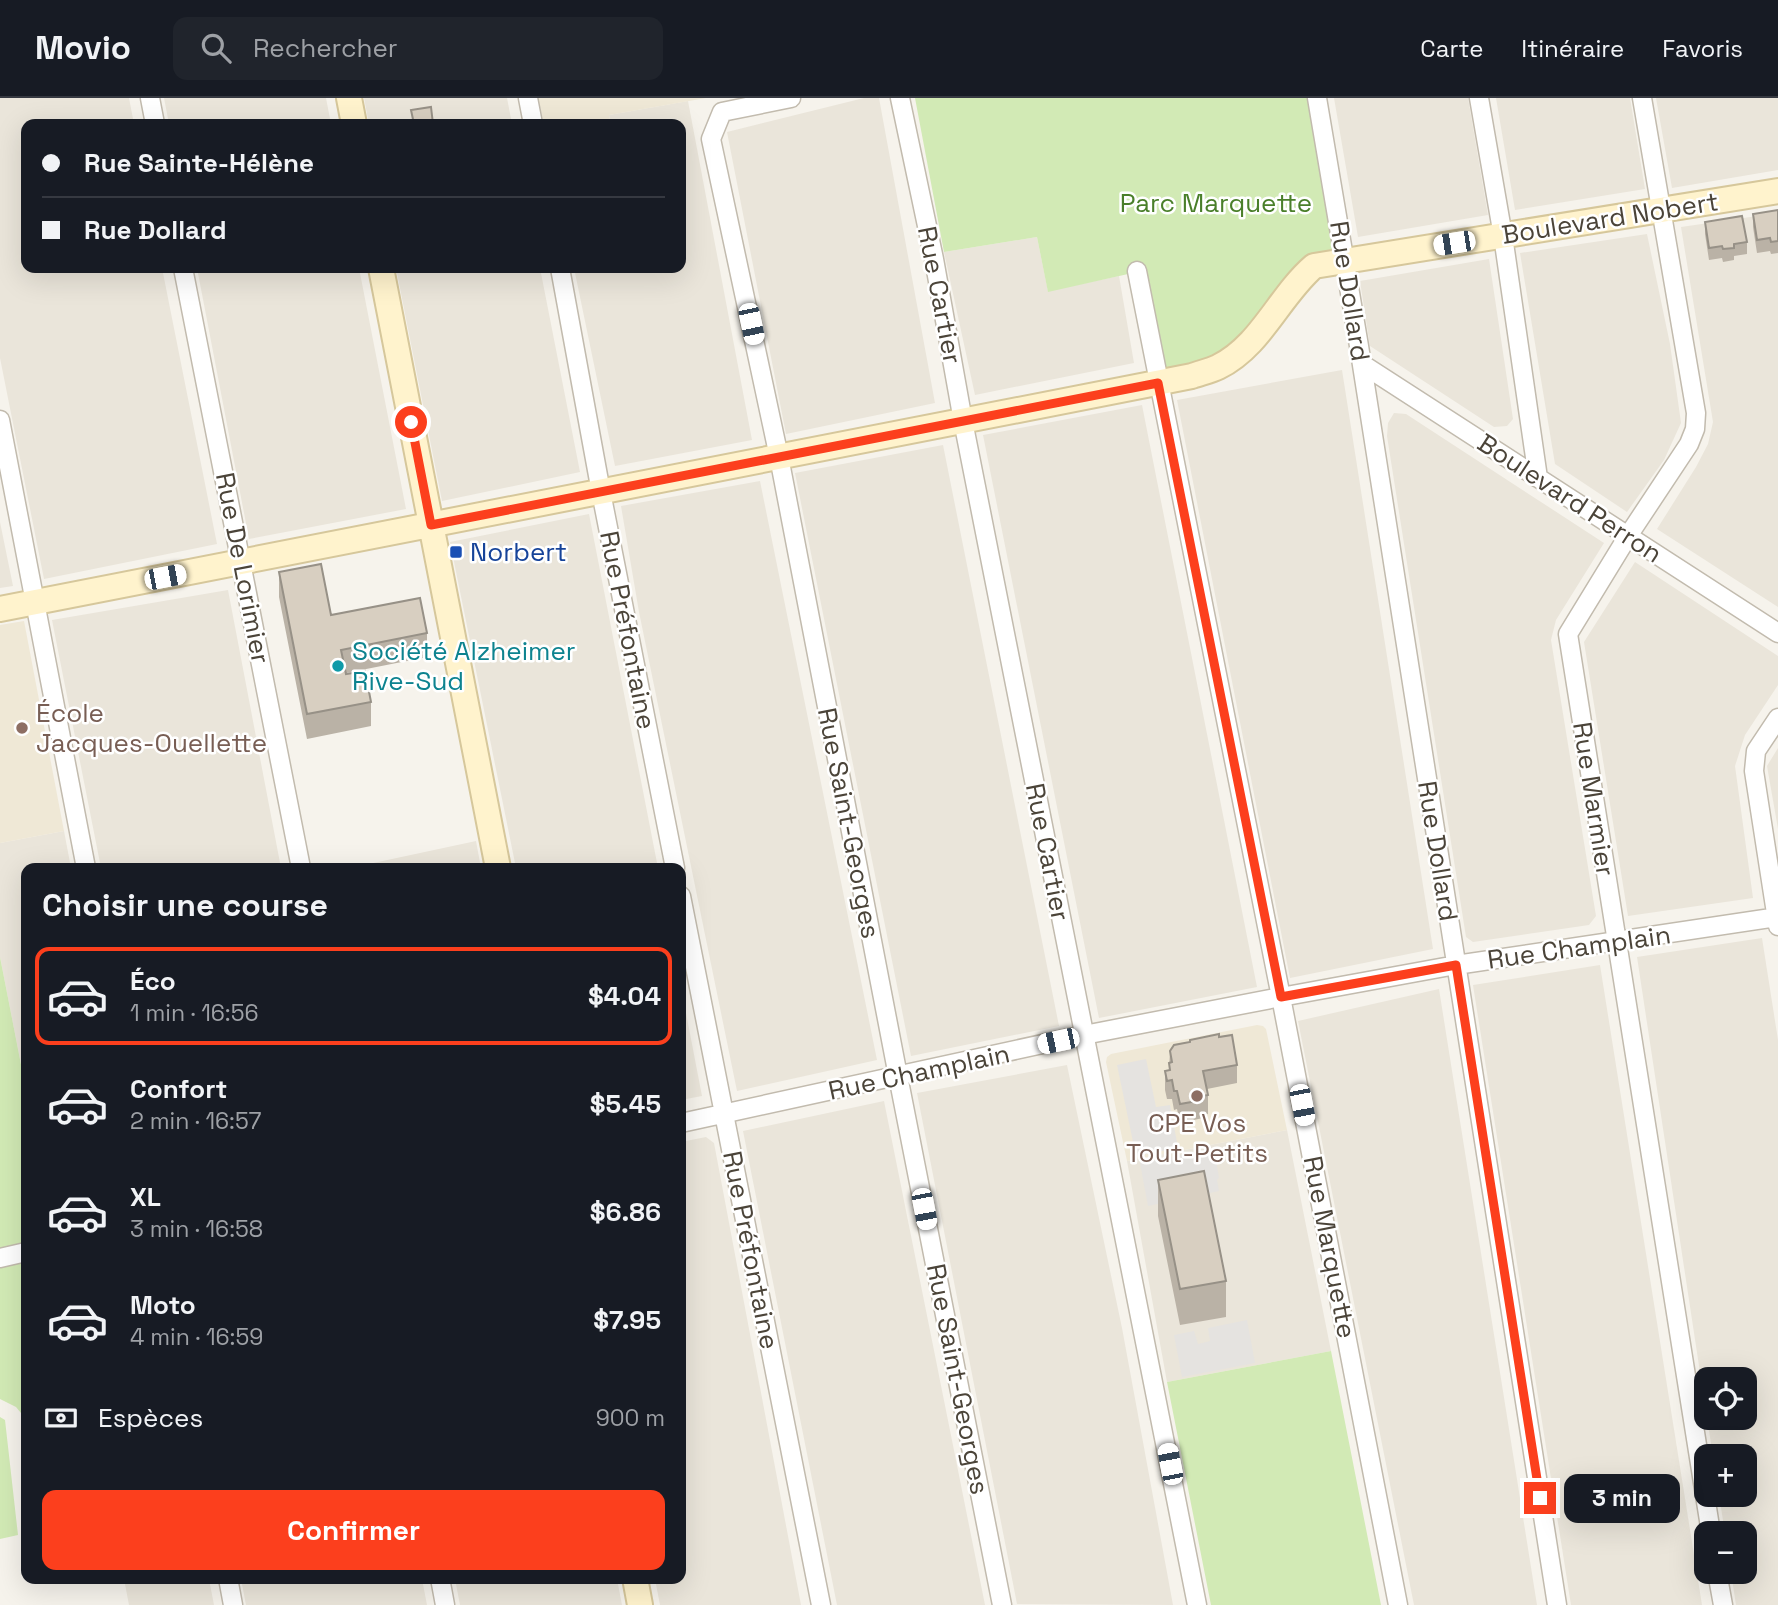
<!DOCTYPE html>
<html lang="fr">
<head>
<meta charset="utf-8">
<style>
	body { margin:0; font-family:"Space Grotesk",sans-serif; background:#20242c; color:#f1f3f6; height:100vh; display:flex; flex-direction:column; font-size:26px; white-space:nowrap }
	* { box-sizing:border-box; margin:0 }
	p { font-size:23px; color:#9ea1a6 }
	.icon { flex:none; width:38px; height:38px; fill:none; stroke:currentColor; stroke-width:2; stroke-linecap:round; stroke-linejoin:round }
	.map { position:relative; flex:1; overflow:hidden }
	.panel { position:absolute; left:21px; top:765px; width:665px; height:721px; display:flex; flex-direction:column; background:#171b24; border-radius:14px; box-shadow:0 7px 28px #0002 }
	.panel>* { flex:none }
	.hud { position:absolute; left:21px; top:21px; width:665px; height:154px; border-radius:14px; box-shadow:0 7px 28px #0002; display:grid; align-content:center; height:154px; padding:0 21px; background:#171b24 }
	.buttons { position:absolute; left:1694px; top:1269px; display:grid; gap:14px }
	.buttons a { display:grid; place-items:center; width:63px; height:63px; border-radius:14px; background:#171b24; box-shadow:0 7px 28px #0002; font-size:35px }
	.end { position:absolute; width:32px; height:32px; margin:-16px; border:9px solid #fc3f1d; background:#fff; box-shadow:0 0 0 4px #fff }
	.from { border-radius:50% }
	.bubble { position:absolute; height:49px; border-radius:14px; background:#171b24; box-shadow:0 7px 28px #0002; font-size:23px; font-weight:600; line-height:49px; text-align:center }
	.car { position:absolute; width:21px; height:42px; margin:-21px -10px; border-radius:9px; box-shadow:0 0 5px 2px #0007; background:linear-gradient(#fff 24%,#345 0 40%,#fff 0 76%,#345 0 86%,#fff 0) }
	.hud b { display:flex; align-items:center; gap:24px; height:66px; font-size:26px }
	.hud b+b { border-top:2px solid #363941 }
	.hud i { width:18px; height:18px; background:#f1f3f6 }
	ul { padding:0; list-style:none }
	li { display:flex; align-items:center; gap:21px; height:98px; margin:0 14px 10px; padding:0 7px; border:4px solid transparent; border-radius:14px }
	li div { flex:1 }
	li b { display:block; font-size:26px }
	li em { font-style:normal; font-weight:600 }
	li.current { border-color:#fc3f1d }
	li>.icon { width:63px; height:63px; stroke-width:1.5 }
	h2 { padding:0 21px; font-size:32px; line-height:84px }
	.pay { display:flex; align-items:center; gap:18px; height:77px; padding:0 21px; font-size:26px }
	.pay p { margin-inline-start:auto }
	.button { display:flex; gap:14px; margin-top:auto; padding:14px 21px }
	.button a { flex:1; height:80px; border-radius:14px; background:#fc3f1d; color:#fff; font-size:28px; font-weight:600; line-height:80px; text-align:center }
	header { display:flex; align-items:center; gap:42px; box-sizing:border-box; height:98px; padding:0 35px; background:#171b24; border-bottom:2px solid #363941 }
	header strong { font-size:33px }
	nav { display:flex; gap:38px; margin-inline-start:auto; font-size:24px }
	.search { width:490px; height:63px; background:#20242c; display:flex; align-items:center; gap:18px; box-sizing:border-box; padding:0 24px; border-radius:14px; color:#9ea1a6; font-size:26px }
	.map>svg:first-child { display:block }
	.residential { fill:#eae5da }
	.education { fill:#efe8d6 }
	.green { fill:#d2eab5 }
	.parking { fill:#e5e3e0 }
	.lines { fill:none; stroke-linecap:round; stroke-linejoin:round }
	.street-casing { stroke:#c2bbae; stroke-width:21 }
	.secondary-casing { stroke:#d6c79b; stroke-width:28 }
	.street { stroke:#fff; stroke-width:18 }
	.secondary { stroke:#fff3cd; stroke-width:24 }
	.wall { fill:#bab2a6 }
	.building { fill:#d8cfc1; stroke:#979187; stroke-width:2 }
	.route { stroke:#fc3f1d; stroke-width:9 }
	.transit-dot { fill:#1a4fb4; stroke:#fff; stroke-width:2.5 }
	.culture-dot { fill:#0f9aa8; stroke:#fff; stroke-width:2.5 }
	.education-dot { fill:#8d6e63; stroke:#fff; stroke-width:2.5 }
	.labels { text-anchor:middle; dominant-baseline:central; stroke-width:5; stroke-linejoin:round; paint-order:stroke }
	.park-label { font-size:26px; fill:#4a7f2a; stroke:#fff }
	.street-label { font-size:26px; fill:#4b4439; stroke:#fff }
	.transit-label { font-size:26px; fill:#164399; stroke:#fff; text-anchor:start }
	.culture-label { font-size:26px; fill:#0d838f; stroke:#fff; text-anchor:start }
	.education-label { font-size:26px; fill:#785e54; stroke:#fff; text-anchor:start }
</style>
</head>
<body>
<header>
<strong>Movio</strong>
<div class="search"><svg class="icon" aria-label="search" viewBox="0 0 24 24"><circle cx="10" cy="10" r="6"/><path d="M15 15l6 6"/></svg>Rechercher</div>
<nav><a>Carte</a><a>Itinéraire</a><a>Favoris</a></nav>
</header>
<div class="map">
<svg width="1778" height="1507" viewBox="0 0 1778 1507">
	<rect width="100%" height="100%" fill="#f6f3ec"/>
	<path class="residential" d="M0,0H129L134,26H26V170H162L217,446L44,481L0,260Z
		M164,0H326L331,26H169Z
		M364,0H507L512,26H369Z
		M864,0H879L935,305L786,336L727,34Z
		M1334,0H1468L1488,117L1358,139Z
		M1496,0H1630L1645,91L1515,112Z
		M1656,0H1778V72L1672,90Z
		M688,3L752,342L615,368L574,170H681V26H611L609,17Z
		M1778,115V509L1657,431L1696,369L1708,346L1713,324L1681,129Z
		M1647,136L1670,246L1681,325L1664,362L1627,414L1555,366L1520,155Z
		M1037,139L1048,193L1119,178L1134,265L975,297L944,154Z
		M1489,161L1513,321L1507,328L1494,329L1370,248L1360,183Z
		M197,170H359L406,411L249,441Z
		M396,170H540L580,374L442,403Z
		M1342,272L1433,851L1290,880L1177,302Z
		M1142,307L1257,889L1099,920L983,337Z
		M1394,315L1406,316L1604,445L1556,522L1551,542L1596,818L1589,827L1473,844L1466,839L1387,338L1388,325Z
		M943,347L1059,928L911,958L795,375Z
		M760,383L877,962L737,993L639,514L621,408Z
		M589,416L658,770H516L450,444Z
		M0,424L13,488L0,490Z
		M1635,464L1778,558V587L1745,637L1735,668L1753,800L1628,818L1584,544Z
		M228,492L281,770H101L52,522Z
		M1778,650V731L1767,668Z
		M64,733L71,770H26V992L0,859V745Z
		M476,743L481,770H350Z
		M1762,840L1778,942V1507H1736L1731,1474H1745V1435H1725L1719,1397L1745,1396V1358H1713L1707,1320H1745V1281H1706V1314L1637,859Z
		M1600,867L1702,1507H1571L1473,887Z
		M681,889L702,998L681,1002Z
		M1439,891L1537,1507H1414L1298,923Z
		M1067,967L1122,1230L1173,1507L1017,1506L917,995Z
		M884,1003L985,1507H837L743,1033Z
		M1287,1032L1331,1253L1167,1284L1127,1063Z
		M706,1039L714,1045L801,1507H660L655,1481L681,1480V1044Z
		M124,1481H209L214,1507H129Z
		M241,1481H422L427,1507H246Z
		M455,1481H617L622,1507H460Z"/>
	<path class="education" d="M538,0H706L609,17L611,26H544Z
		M24,523L64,733L0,745V527Z
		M1257,927L1263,928L1266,931L1287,1032L1127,1063L1106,964L1107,959L1111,956Z"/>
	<path class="green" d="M915,0H1311L1345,163L1305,169L1245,242L1192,278L1158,285L1137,174L1048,194L1037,139L944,154Z
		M0,859L26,992V1321L16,1309L0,1301Z
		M1331,1253L1381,1507H1211L1167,1284Z
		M0,1319L5,1322L18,1437L0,1441Z"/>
	<path class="parking" d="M1146,961L1156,1009L1170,1007L1178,1050L1136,1058L1117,967Z
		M1214,1051L1219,1080L1217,1082L1219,1093L1148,1108L1140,1065Z
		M1247,1222L1255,1265L1182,1279L1174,1237L1194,1233L1198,1246L1210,1243L1208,1230Z"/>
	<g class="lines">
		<defs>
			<path id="street" d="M150,0L155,26
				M528,0L533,26
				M791,0L722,14L711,41L779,359L898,978L1002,1507
				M900,0L934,161L963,323L1197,1507
				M1317,0L1359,248L1557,1507
				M1479,0L1503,138L1538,380
				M1642,0L1696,315L1695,331L1689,346L1628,438L1568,536L1711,1435
				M183,170L301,770
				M560,170L601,394L675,770
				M1137,173L1281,899L1398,1507
				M1362,266L1778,535
				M0,322C30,471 56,621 86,770
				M681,798L821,1507
				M1778,828L1754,673L1756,653L1778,620
				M681,1025L1084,937L1281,899L1456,867L1778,819
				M0,1160L26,1154
				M1717,1474L1723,1507
				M228,1480L233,1507
				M440,1480L445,1507"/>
			<path id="secondary" d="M349,0L354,26
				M381,170L498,770
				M0,511L1192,278C1200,275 1210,273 1218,269C1261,248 1279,198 1314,168L1778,93
				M635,1480L640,1507"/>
		</defs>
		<use href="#street" class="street-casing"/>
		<use href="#secondary" class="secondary-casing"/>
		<use href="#street" class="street"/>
		<use href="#secondary" class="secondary"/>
	</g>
	<path class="wall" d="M1778,112V155L1771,156L1770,153L1757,155L1753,129V116Z
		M1705,124L1747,144V156L1734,158V162L1723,164L1722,160L1709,162L1705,136Z
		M279,474L331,517L427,535V559L346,575L371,604V628L307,641L279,499Z
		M1219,939L1237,967V985L1207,991L1208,997V1016L1203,1017V1020L1180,1025L1177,1011L1174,1012L1172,1001H1167L1165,992V973L1169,972L1170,953Z
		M1158,1082L1226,1183V1219L1180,1227L1158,1118Z"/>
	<path class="building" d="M431,9L433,26H414L411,12Z
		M1778,112V143L1771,144L1770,140L1757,142L1753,116Z
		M1742,118L1747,144L1734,146V150L1723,151L1722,148L1709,150L1705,124Z
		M321,466L331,517L420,500L427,535L341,552L346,576L365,573L371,604L307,616L279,474Z
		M1219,936V939L1232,937L1237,967L1203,973L1208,997L1203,998V1002L1180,1006L1177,993H1174L1172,982L1167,983L1165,973L1170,972L1169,965L1172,964L1170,953L1174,947L1190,944V942Z
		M1204,1073L1226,1183L1180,1191L1158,1082Z"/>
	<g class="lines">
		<path class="route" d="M411,324L431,427L1158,285L1281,899L1456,867L1540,1400"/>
	</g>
	<rect class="transit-dot" x="449" y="447" width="14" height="14" rx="3.5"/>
	<circle class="culture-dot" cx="338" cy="568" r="7"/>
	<g class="education-dot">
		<circle cx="22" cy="630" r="7"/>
		<circle cx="1197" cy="998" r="7"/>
	</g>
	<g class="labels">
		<g class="park-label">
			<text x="1216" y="105">Parc Marquette</text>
		</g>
		<g class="street-label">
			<text transform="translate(1610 120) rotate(-9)">Boulevard Nobert</text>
			<text transform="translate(1350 193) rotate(81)">Rue Dollard</text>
			<text transform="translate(940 197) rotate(79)">Rue Cartier</text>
			<text transform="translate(1570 400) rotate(33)">Boulevard Perron</text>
			<text transform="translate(243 470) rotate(79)">Rue De Lorimier</text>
			<text transform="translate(628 532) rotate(79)">Rue Préfontaine</text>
			<text transform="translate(1594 701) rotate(81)">Rue Marmier</text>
			<text transform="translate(849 725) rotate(79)">Rue Saint-Georges</text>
			<text transform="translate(1438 753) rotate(81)">Rue Dollard</text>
			<text transform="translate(1048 754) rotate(79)">Rue Cartier</text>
			<text transform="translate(1579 849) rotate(-8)">Rue Champlain</text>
			<text transform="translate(919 974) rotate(-12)">Rue Champlain</text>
			<text transform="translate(1330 1149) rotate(79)">Rue Marquette</text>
			<text transform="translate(751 1152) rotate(79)">Rue Préfontaine</text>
			<text transform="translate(958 1281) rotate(79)">Rue Saint-Georges</text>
		</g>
		<g class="transit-label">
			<text x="470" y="454">Norbert</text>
		</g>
		<g class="culture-label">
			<text x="352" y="553">Société Alzheimer<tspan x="352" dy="30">Rive-Sud</tspan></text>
		</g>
		<g class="education-label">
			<text x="36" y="615">École<tspan x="36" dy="30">Jacques-Ouellette</tspan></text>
			<text x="1197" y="1025" text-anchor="middle">CPE Vos<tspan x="1197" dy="30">Tout-Petits</tspan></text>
		</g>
	</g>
</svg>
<div class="buttons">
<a><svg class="icon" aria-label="locate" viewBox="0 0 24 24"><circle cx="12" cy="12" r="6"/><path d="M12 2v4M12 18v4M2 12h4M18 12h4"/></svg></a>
<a>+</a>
<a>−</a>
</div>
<i class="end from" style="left:411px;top:324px"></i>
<i class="end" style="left:1540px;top:1400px"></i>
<div class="bubble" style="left:1564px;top:1376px;width:116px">3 min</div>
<i class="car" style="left:1454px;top:145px;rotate:261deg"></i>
<i class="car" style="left:751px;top:226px;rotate:168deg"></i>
<i class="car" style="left:165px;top:479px;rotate:79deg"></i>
<i class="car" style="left:1058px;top:943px;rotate:258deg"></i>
<i class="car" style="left:1302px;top:1007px;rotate:169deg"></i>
<i class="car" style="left:924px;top:1111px;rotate:169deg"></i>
<i class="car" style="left:1170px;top:1366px;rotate:349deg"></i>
<div class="hud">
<b><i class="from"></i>Rue Sainte-Hélène</b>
<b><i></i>Rue Dollard</b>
</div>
<section class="panel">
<h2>Choisir une course</h2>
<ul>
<li class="current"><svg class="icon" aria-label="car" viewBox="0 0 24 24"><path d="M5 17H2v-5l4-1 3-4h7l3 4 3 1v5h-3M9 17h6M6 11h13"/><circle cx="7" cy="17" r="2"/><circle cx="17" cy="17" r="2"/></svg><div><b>Éco</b><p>1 min · 16:56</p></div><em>$4.04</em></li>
<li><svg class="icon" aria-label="car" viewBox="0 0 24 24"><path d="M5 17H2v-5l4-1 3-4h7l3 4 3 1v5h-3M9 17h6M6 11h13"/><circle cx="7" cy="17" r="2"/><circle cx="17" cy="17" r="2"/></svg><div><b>Confort</b><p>2 min · 16:57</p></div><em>$5.45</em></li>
<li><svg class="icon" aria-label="car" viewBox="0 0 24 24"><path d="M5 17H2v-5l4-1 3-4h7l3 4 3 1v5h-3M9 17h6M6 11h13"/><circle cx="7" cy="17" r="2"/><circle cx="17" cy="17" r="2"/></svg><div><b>XL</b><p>3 min · 16:58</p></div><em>$6.86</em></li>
<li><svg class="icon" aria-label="car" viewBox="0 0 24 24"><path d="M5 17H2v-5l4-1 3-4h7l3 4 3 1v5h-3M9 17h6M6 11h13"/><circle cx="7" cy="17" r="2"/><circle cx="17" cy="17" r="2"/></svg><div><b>Moto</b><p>4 min · 16:59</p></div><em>$7.95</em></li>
</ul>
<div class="pay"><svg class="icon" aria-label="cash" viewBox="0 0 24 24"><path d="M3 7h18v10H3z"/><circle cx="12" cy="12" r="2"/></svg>Espèces<p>900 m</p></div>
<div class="button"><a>Confirmer</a></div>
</section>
</div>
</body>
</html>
